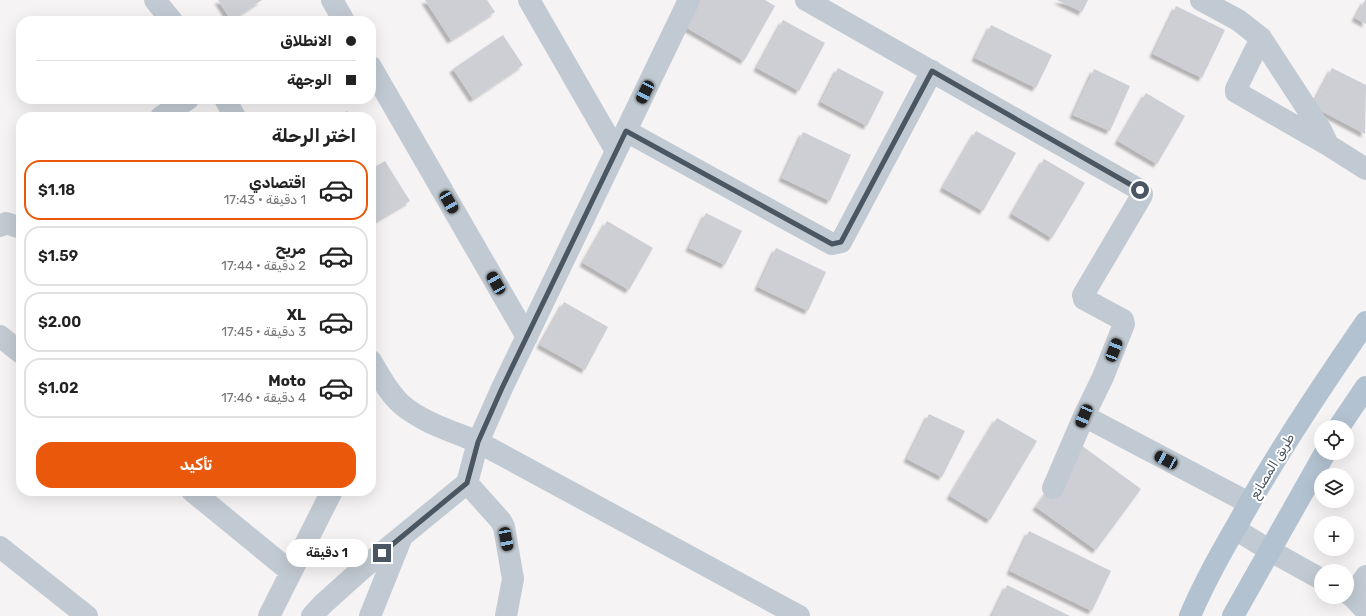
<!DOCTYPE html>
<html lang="ar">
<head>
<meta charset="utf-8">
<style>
	body { margin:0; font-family:Rubik,Cairo,sans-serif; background:#f2f2f2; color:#222; direction:rtl; height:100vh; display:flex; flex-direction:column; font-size:15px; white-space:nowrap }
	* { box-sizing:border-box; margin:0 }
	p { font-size:13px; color:#767676 }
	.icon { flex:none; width:22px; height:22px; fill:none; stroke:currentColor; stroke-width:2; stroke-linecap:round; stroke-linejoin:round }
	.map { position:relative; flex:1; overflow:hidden; direction:ltr }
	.drawer { position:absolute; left:16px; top:112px; width:360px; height:384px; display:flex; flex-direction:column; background:#fff; border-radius:16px; box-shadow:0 4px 16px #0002; direction:rtl }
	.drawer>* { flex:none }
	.hud { position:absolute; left:16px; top:16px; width:360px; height:88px; border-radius:16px; box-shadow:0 4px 16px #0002; direction:rtl; display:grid; align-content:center; height:88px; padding:0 20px; background:#fff }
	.buttons { position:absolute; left:1314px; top:420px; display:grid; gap:8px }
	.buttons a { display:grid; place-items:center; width:40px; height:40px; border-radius:50%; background:#fff; box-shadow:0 4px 16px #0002; font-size:20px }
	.end { position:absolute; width:18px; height:18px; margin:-9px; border:5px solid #4a5661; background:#fff; box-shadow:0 0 0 2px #fff }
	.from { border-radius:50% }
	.bubble { position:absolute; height:28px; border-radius:14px; background:#fff; box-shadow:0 4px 16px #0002; font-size:13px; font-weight:600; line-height:28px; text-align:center; direction:rtl }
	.car { position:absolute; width:12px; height:24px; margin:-12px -6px; border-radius:5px; box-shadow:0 0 3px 1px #0007; background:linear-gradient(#222 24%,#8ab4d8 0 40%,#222 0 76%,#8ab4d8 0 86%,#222 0) }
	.hud b { display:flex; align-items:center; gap:14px; height:38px; font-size:15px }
	.hud b+b { border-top:1px solid #e0e0e0 }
	.hud i { width:10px; height:10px; background:#222 }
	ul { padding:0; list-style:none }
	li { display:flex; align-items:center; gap:12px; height:60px; margin:0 8px 6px; padding:0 12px; border:2px solid #e0e0e0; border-radius:16px }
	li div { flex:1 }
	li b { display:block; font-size:15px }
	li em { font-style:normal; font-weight:600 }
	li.selected { border-color:#ea580c }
	li>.icon { width:36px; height:36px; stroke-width:1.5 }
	h2 { padding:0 20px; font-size:18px; line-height:48px }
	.action { display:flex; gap:8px; margin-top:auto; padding:8px 20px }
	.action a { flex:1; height:46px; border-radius:16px; background:#ea580c; color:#fff; font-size:16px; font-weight:600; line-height:46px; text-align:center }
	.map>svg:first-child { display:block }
	.building { fill:#cdcfd5; filter:url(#shadow) }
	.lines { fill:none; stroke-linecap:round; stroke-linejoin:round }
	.street { stroke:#c1cad2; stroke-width:22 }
	.primary { stroke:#b3c2d1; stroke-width:22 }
	.route { stroke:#4a5661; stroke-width:5 }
	.labels { text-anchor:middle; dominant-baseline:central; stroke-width:4; stroke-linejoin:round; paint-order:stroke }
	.street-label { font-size:13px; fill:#4a5661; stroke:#fff }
</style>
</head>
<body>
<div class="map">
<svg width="1366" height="616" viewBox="0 0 1366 616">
	<defs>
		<filter id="shadow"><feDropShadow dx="-3.5" dy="3.5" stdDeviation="1" flood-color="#0004"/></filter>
	</defs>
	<rect width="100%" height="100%" fill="#f5f3f3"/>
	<path class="building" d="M218,0H262L231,20Z
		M425,0H487L495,12L451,40Z
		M696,0H765L775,6L744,61L682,25Z
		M1057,0H1088L1082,12Z
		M1365,0H1366V24L1355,18Z
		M1176,6L1225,30L1202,78L1153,54Z
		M783,20L825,43L799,91L757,68Z
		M991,25L1052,55L1036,88L975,58Z
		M503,35L523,65L473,99L453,69Z
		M838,68L884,92L867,126L821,102Z
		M1332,68L1366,85L1365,134L1312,106Z
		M1094,69L1130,86L1110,131L1073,115Z
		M1146,93L1185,116L1157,164L1118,141Z
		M347,111L351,117H338Z
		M976,131L1016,153L983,211L943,188Z
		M803,132L851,155L830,201L782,178Z
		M1044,159L1085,183L1052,238L1012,214Z
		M385,161L410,201L371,224V169Z
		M706,213L742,231L725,265L689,248Z
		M607,221L653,248L629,290L583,263Z
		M776,248L826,272L808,311L758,287Z
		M564,302L608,327L585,370L540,345Z
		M929,414L965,431L942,477L907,459Z
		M997,418L1037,441L990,520L950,496Z
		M1081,445L1141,489L1096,550L1036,507Z
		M1029,531L1111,571L1092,611L1010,571Z
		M1007,585L1070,616H992Z"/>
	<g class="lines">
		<path class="street" d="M155,0L172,21
			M332,0L344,21
			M529,0L616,151
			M806,0L1140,190L1142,194L1141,197L1083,295L1084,299L1123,320L1124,324L1103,377L1084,416L1249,503
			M1201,0L1238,20L1261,38L1321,130L1328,145L1366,169
			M1261,38L1236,89V92L1328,145
			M371,67L527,337
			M225,99L235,117
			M161,117L188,99
			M626,131L832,244L841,242L932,71
			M0,226L6,223L21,228
			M0,336L21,353
			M371,361C380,376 388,392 401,404C423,423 452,431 478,442L799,616
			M467,483L501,521L504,527L513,579L506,616
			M1053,488L1084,416
			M192,491L291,572
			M1235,529L1269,550L1321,579
			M0,547L87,616
			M1347,593L1352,596L1366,576
			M1352,596L1366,611
			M269,616L332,491
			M312,616L323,604L362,569L467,483L478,442L502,388L689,0
			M370,616L401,539"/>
		<path class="primary" d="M1339,427L1366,387
			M1190,616C1203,585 1219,556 1236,527C1275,456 1320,389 1366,322
			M1233,616L1325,453"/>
	</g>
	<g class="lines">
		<path class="route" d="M382,553L467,483L478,442L502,388L626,131L832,244L841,242L932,71L1140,190"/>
	</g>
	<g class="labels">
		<g class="street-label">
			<text transform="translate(1272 466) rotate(-59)">طريق المصانع</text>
		</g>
	</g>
</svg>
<div class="buttons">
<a><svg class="icon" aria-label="locate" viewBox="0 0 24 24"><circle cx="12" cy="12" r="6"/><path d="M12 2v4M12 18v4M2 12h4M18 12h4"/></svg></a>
<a><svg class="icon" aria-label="layers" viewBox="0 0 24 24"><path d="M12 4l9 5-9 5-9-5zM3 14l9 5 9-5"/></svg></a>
<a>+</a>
<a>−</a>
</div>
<i class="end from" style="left:1140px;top:190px"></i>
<i class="end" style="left:382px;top:553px"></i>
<div class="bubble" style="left:286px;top:539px;width:82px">1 دقيقة</div>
<i class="car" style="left:645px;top:92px;rotate:206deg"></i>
<i class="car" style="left:449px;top:202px;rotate:150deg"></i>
<i class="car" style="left:496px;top:283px;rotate:330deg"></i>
<i class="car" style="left:1114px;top:350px;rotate:21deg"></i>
<i class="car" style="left:1084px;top:416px;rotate:203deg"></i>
<i class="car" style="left:1166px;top:460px;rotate:298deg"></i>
<i class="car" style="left:506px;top:539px;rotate:169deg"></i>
<div class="hud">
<b><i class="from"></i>الانطلاق</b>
<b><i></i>الوجهة</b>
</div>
<section class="drawer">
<h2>اختر الرحلة</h2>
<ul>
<li class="selected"><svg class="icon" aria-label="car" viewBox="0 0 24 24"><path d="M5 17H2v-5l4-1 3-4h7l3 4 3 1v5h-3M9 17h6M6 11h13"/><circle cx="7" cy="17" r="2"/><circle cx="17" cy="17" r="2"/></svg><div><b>اقتصادي</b><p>1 دقيقة · 17:43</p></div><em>$1.18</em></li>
<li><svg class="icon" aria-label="car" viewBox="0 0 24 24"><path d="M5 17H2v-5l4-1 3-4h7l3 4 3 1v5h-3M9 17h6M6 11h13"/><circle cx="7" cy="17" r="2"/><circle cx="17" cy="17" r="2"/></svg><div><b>مريح</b><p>2 دقيقة · 17:44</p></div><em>$1.59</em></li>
<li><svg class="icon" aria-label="car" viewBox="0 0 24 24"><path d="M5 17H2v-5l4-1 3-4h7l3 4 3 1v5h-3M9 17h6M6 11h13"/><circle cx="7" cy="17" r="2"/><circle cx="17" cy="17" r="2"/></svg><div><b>XL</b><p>3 دقيقة · 17:45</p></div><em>$2.00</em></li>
<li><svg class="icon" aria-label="car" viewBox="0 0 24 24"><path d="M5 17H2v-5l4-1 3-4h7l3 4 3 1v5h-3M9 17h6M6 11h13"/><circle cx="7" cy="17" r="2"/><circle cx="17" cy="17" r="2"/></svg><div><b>Moto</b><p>4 دقيقة · 17:46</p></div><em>$1.02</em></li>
</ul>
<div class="action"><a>تأكيد</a></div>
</section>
</div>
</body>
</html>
